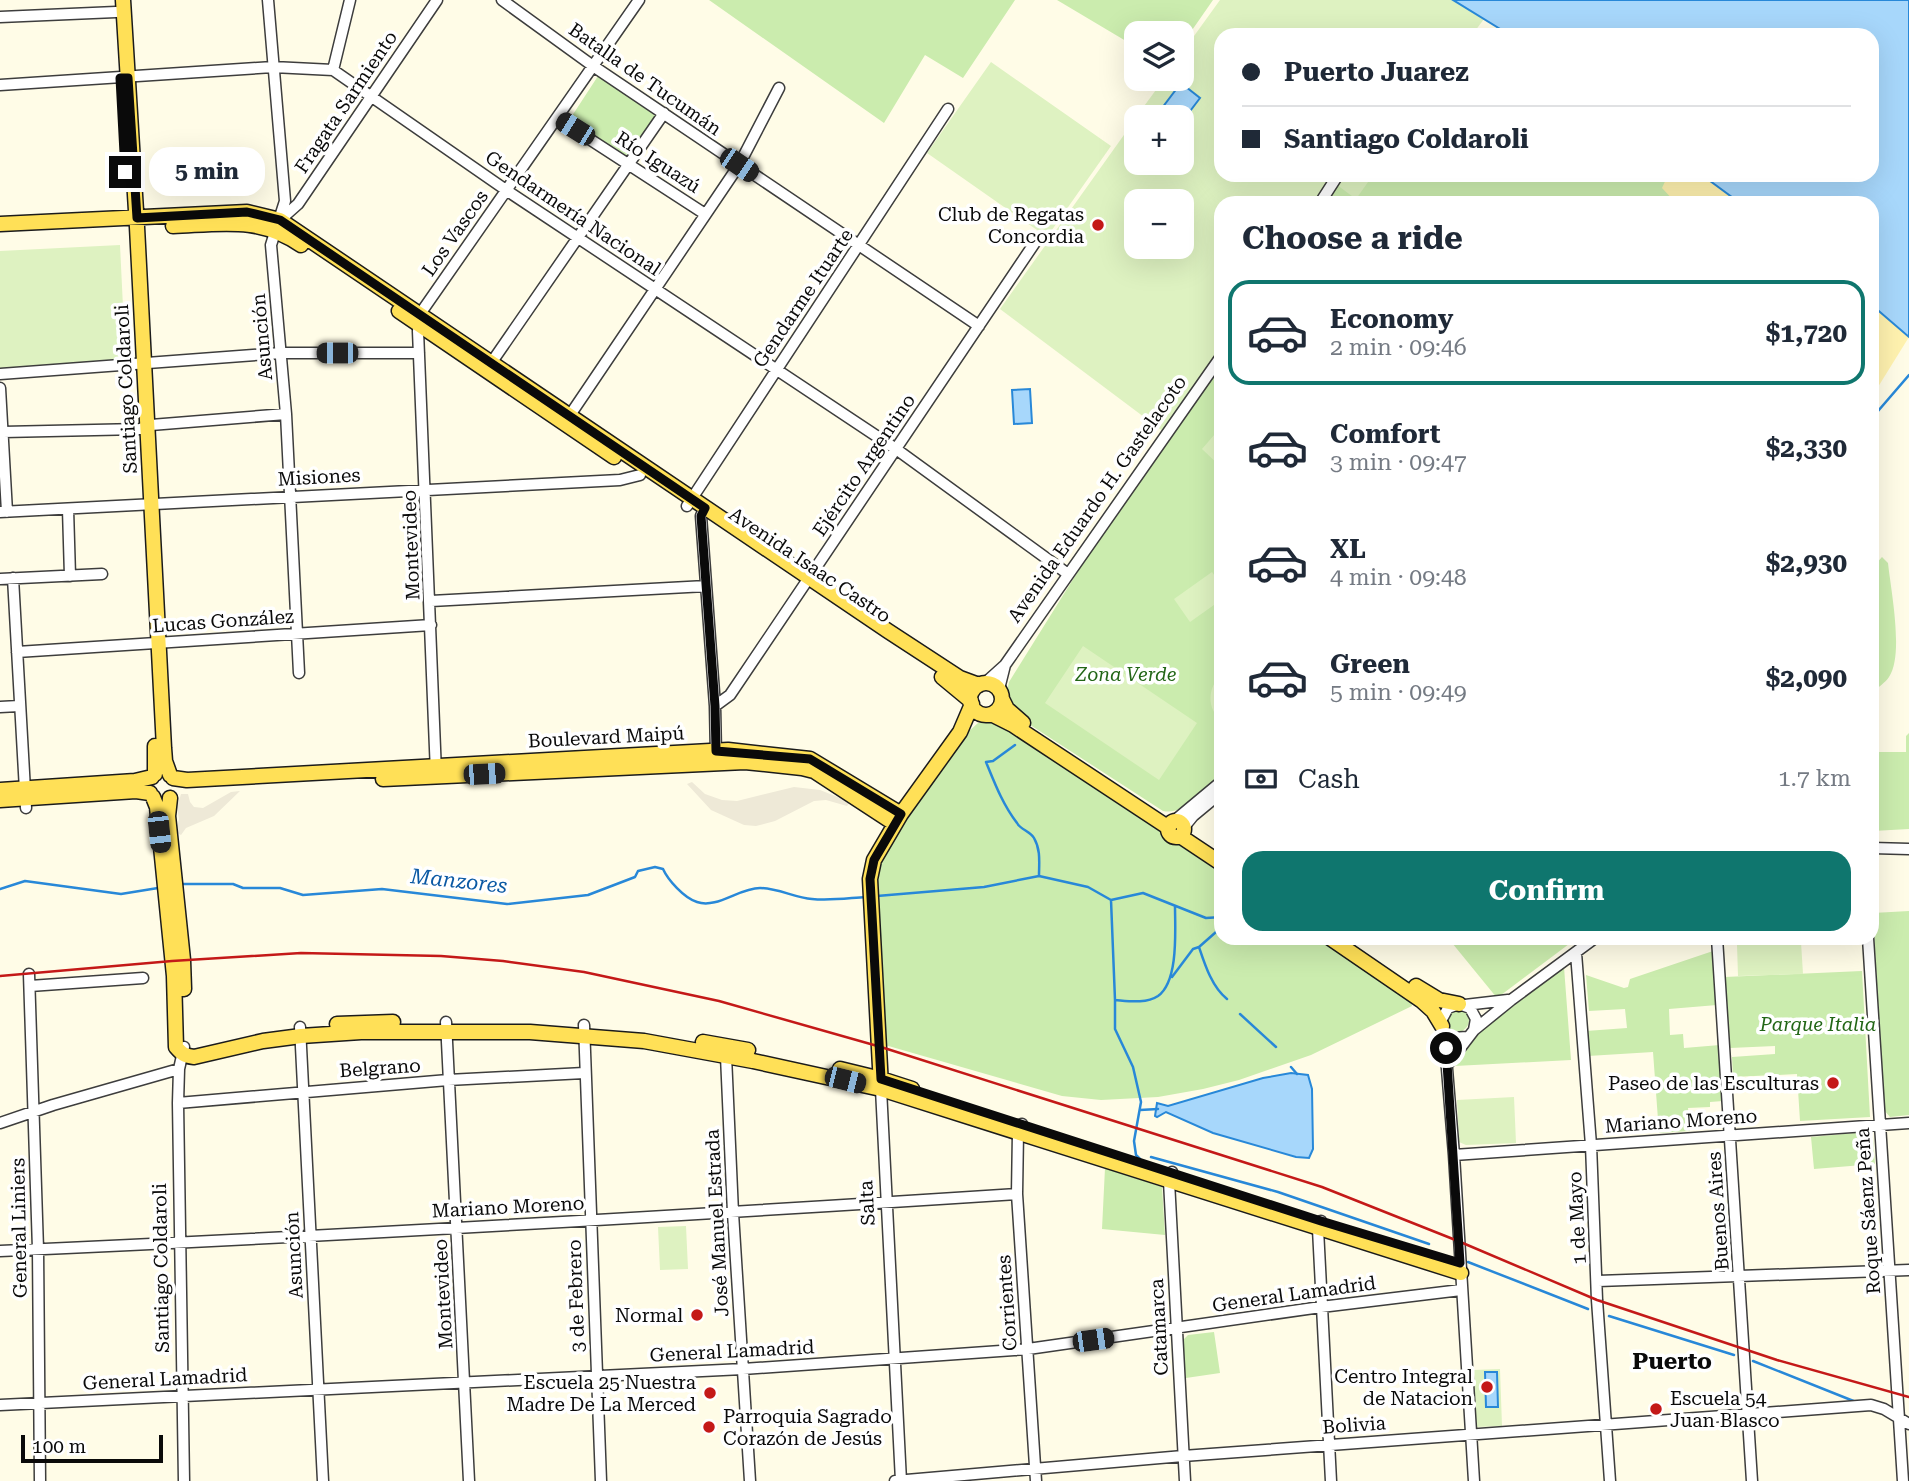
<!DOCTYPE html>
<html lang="en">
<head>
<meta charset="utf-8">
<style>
	body { margin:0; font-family:"Roboto Serif",serif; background:#f2f2f3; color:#1f2937; height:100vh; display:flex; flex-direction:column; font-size:26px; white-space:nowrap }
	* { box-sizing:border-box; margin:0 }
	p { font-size:23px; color:#747a83 }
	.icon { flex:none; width:38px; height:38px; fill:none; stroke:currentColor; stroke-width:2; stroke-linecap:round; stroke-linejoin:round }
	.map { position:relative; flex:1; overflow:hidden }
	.panel { position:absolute; left:1214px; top:196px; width:665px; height:749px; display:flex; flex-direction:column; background:#fff; border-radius:21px; box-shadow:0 7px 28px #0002 }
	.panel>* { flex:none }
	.guide { position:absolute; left:1214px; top:28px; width:665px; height:154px; border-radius:21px; box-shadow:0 7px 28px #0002; display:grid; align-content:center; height:154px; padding:0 28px; background:#fff }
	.controls { position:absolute; left:1124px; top:21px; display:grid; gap:14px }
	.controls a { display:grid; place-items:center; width:70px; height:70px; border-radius:14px; background:#fff; box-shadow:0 7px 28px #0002; font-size:35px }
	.scale { position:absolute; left:21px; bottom:18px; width:142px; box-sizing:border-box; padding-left:7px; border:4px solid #0a0a0a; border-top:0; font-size:19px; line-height:24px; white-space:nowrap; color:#0a0a0a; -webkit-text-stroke:5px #fff; paint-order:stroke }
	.end { position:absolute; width:32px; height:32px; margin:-16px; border:9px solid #0a0a0a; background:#fff; box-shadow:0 0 0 4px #fff }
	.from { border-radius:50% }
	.bubble { position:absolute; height:49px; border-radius:21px; background:#fff; box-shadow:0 7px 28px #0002; font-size:23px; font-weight:700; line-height:49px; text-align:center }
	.car { position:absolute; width:21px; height:42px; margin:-21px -10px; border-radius:9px; box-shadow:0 0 5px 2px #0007; background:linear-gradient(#222 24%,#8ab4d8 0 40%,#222 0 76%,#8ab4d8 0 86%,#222 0) }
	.guide b { display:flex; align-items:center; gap:24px; height:66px; font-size:26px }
	.guide b+b { border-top:2px solid #e0e1e3 }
	.guide i { width:18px; height:18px; background:#1f2937 }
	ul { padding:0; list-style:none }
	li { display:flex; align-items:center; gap:21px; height:105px; margin:0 14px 10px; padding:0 14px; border:4px solid transparent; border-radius:21px }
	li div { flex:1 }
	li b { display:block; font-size:26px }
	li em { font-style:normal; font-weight:700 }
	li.current { border-color:#0f766e }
	li>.icon { width:63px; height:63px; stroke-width:1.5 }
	h2 { padding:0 28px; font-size:32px; line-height:84px }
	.pay { display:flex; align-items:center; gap:18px; height:77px; padding:0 28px; font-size:26px }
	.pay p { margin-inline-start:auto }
	.cta { display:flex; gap:14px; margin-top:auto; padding:14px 28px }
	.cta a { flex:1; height:80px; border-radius:21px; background:#0f766e; color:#fff; font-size:28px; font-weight:700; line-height:80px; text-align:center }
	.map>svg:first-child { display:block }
	.green { fill:#cbecae }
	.sand { fill:#fff2af }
	.pitch { fill:#def2c1; fill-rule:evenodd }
	.plaza { fill:#eee9d7 }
	.water { fill:#a7d7fb; stroke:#2888d8; stroke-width:2 }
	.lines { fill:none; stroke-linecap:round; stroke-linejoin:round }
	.stream { stroke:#2888d8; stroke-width:2.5 }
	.minor-casing { stroke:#3d3d3d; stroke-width:13 }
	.major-casing { stroke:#1b1b1b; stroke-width:17 }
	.minor { stroke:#fff; stroke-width:10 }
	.major { stroke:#ffe057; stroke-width:14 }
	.rail { stroke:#c41918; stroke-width:2.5 }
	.route { stroke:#0a0a0a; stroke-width:9 }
	.poi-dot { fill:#c41918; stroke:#fff; stroke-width:2.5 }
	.labels { text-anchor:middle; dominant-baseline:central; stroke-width:7; stroke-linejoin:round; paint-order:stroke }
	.street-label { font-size:19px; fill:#0a0a0a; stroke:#fff }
	.poi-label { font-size:19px; fill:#0a0a0a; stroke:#fff; text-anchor:end }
	.park-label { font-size:19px; font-style:italic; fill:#226616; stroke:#fff }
	.water-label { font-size:21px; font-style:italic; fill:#0b59a4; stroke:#fff }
	.quarter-label { font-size:23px; font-weight:bold; fill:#0a0a0a; stroke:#fff }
</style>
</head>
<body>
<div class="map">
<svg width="1909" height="1481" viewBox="0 0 1909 1481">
	<rect width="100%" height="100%" fill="#fffce7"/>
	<path class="green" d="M709,0H1015L963,78L925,55L884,123Z
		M1057,0H1213L1181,46V33H1136V47Z
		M598,76L656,115L629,158L570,119Z
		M1325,175H1681L1717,203H1308Z
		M1221,342V775C1206,788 1184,816 1163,811L1021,719L1006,697L1009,682Z
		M1882,557L1888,563C1891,591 1904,655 1889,677C1885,683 1878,687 1873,692V567Z
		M994,721L1163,831L1168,839L1177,841L1221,872L1222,938H1318L1411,1001L1412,1006L1311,1055L1239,1080L1203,1089L1158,1097L1101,1100L1062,1096L885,1045L877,872C888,830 941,769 967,733L978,723Z
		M1909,733V829L1873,831V752H1906V736Z
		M1909,911V1115L1890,1117L1884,1110L1873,913Z
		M1448,938H1577L1497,998Z
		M1713,951L1717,1005L1669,1009L1670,1035L1683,1034L1684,1048L1720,1045L1723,1101L1710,1102V1107L1688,1108L1690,1131L1659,1133L1653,1052L1588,1056L1586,1031L1627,1028L1625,1009L1589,1011L1586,975L1624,988L1628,987L1630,979Z
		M1564,967L1571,1060L1455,1066L1477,1034Z
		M1862,971L1870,1117L1800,1121L1797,1074L1733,1077L1732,1057L1775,1054V1046L1730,1048L1725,977Z
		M1445 1020a12 12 0 1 1 24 0a12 12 0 1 1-24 0Z
		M1866,1132L1873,1137L1875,1164L1814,1169L1811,1137Z
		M1105,1168L1162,1187L1165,1235L1102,1229Z
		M1214,1332L1220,1373L1186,1378L1181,1342L1188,1335Z"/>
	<path class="sand" d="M1668,175H1702L1739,203H1676L1662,188Z
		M1873,306L1909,337L1873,395Z"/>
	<path class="pitch" d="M1220,0H1453L1484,19L1472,35H1222V175H1373L1356,199L1333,182L1319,203H1222L1221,347L1164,432L1000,309L1136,118V163H1181V117H1136L1164,79H1181V54ZM1136,201H1181V247H1136Z
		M991,62L1111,146L1047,237L927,153Z
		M120,245L126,369L0,376V251Z
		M1221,427V467L1202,449Z
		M1212,572L1221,585V600L1190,622L1174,599Z
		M1083,646L1197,723L1159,780L1045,703Z
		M1221,675V720C1206,708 1208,687 1221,675Z
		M1801,942L1803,974L1738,976L1737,945Z
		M1514,1097L1516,1143L1466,1145L1459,1142L1457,1100Z
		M686,1226L688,1269L660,1270L658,1227Z
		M1500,1369L1502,1426L1476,1427L1473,1370Z"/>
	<path class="plaza" d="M692,782L705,794L722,800L737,801L794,787L820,790L850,802L847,806L826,800L814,801L775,821L756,826L744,825L711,810L687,784Z
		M240,791L214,816L186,828L181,835L176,832L179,819L177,807L181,794H188L190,802L194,807L203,808L231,792Z"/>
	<path class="water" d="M1453,0H1909V337L1873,306L1872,203H1740L1702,175H1872V35H1510Z
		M1181,83L1200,98L1181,123V117H1166L1159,112Z
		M1030,389L1032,423L1014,424L1012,390Z
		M1291,1073L1308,1075L1312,1089L1313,1149L1309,1158L1296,1157L1213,1133L1166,1112L1157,1117L1155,1116L1157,1103L1168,1106L1263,1078Z
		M1485,1372H1497L1498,1407H1486Z"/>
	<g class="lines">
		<path class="stream" d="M1872,418L1909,375
			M1015,745L993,761L986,762C995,784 1003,805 1017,823C1021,830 1030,831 1034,838C1041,850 1039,863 1039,876
			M179,884H233L243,888H280L303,895L382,889L507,904L588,895L635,877L638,871L655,867L663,869C668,880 684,898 697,902C717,909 739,888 760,888C778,888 795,898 812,899C830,901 849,898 866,897
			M0,889L25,881L121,894L158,888
			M877,896L984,887L1039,876L1088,887L1111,900L1143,893L1206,918L1222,917
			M1111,900L1115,1000
			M1222,921L1216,932L1199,947C1205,965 1212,987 1227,999
			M1172,977L1193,949L1199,947
			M1240,1014L1276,1047
			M1291,1067L1297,1074
			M1140,1110L1158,1109
			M1151,1157L1278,1192L1429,1244
			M1140,1159L1136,1155L1134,1141L1141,1102L1133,1067L1115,1029V1000C1128,1001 1146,1004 1158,996C1179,981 1175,929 1175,906
			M1468,1262L1588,1309
			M1609,1316L1734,1355
			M1753,1361L1856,1402"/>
		<defs>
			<path id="minor" d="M268,0L285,201L271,245L286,414L299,673
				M502,0L593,66L979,326
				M0,17L116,12
				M333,70L350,0
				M0,85L273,67L333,70L506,190L896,449L1068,574
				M557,118L705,214
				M1320,203L1338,175
				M280,220L298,204L437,0
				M487,369L664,113
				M0,374L281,353H419
				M0,388L7,512
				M566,421L739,165L779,88
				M3,432L140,429L151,425L286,414
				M687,506L948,109
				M705,508L701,516L715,706L716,756
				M68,509L70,576
				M0,512L620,480L640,475
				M13,578L26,808
				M0,579L102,574
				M431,601L706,586
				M17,652L431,625
				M985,683L1005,665L1222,355
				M999,689L1005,665
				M715,706L730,695L1038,238
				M0,707L19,706
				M436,773L418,331L420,314L639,0
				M1174,821L1222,781
				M1184,827L1193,816L1222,792
				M1872,848L1909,849
				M1717,938L1752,1481
				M1868,938L1903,1481
				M1576,953L1591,1145L1597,1300L1610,1481
				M29,974L38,1249L40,1481
				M30,986L143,978
				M1465,1005L1508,1000
				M446,1022L469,1481
				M584,1025L601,1481
				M300,1027L323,1481
				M1444,1032L1454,1155L1474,1481
				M1467,1037L1452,1038L1444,1032L1441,1021L1448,1008L1459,1004L1470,1008L1476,1019L1474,1030
				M728,1051L726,1056L733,1213L750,1481
				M1448,1064L1474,1030L1511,1000L1595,938
				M881,1089L901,1481
				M178,1103L448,1080L584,1073
				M0,1123L53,1105L179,1069
				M1022,1124L1018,1132L1017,1194L1036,1481
				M1454,1155L1909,1123
				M1172,1172L1169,1181L1185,1481
				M1321,1221L1318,1229L1331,1481
				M0,1251C339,1236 678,1216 1017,1194
				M1598,1281L1909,1270
				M0,1405L743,1369L1028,1349L1321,1307L1461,1290
				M184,1481L178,1103L179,1069L184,1047
				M895,1481L1183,1456L1871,1405L1884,1409L1909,1424"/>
			<path id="major" d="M123,0L137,227L164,748L165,761L170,775
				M0,224L247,212L280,220L888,631L960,678L979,685
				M173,226C221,224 259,216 301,245
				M399,311L614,457
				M942,677L971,701
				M970 699a16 16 0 1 1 32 0a16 16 0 1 1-32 0Z
				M1002,699L1007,709L1023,723
				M991,714L1013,725L1169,828
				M155,774V746
				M173,778L187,780L728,750L810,759L901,814
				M383,779L745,762L802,768L814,771L895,824
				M0,790L135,781L152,777
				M153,797L157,807L174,976L176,1047C182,1054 185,1056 194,1057L263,1041L301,1036L361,1032H530L644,1041L753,1061L881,1089L1461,1273
				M170,798L168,816L183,960L184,989
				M0,800L136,791L150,793
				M1168 829a8 8 0 1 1 16 0a8 8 0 1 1-16 0Z
				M1180,836L1222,864
				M1330,938L1422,1001L1433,1011L1442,1026
				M1416,986L1439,1000L1459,1004
				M337,1024L393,1022
				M703,1042L748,1050
				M840,1069L881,1079L912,1089
				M881,1086L870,879L874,860L901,814L960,732L972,704"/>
		</defs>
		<use href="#minor" class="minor-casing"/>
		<use href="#major" class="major-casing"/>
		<use href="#minor" class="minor"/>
		<use href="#major" class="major"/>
		<path class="rail" d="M0,976L172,961L301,953L441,956L503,961L584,972L719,1001L881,1047L1322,1187L1458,1241L1597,1300L1777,1360L1909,1397"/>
	</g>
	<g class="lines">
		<path class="route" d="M125,172L120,78H128L137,218L247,212L280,220L705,508L701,516L715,706L716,751L810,759L901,814L874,860L870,879L881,1079L1321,1221L1460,1263L1446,1048"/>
	</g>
	<g class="poi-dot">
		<circle cx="1098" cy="225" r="7"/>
		<circle cx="1833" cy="1083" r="7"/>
		<circle cx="697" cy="1315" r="7"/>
		<circle cx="1487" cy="1387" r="7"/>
		<circle cx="710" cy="1393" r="7"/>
		<circle cx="1656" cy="1409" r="7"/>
		<circle cx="709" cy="1427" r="7"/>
	</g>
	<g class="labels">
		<g class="street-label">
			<text transform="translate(645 79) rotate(35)">Batalla de Tucumán</text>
			<text transform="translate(346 102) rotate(-56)">Fragata Sarmiento</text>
			<text transform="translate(658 162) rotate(33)">Río Iguazú</text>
			<text transform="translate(573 213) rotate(34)">Gendarmería Nacional</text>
			<text transform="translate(455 233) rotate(-55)">Los Vascos</text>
			<text transform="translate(803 298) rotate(-56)">Gendarme Ituarte</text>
			<text transform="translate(262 337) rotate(-95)">Asunción</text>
			<text transform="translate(126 389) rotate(-93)">Santiago Coldaroli</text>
			<text transform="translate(864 465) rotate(-56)">Ejército Argentino</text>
			<text transform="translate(319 477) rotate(-3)">Misiones</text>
			<text transform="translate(1097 499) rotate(-55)">Avenida Eduardo H. Gastelacoto</text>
			<text transform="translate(411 545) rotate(-92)">Montevideo</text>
			<text transform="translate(810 565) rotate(34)">Avenida Isaac Castro</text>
			<text transform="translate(223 621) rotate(-4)">Lucas González</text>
			<text transform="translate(606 737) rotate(-3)">Boulevard Maipú</text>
			<text transform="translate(380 1068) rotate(-4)">Belgrano</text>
			<text transform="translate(1681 1121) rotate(-4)">Mariano Moreno</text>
			<text transform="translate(867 1203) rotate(-93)">Salta</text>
			<text transform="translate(508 1207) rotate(-3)">Mariano Moreno</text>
			<text transform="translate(1718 1211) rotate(-94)">Buenos Aires</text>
			<text transform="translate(1868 1211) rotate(-94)">Roque Sáenz Peña</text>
			<text transform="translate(1577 1218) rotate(-93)">1 de Mayo</text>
			<text transform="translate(717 1223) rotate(-93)">José Manuel Estrada</text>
			<text transform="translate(19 1228) rotate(-91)">General Liniers</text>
			<text transform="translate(294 1255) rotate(-93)">Asunción</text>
			<text transform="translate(161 1268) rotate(-91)">Santiago Coldaroli</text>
			<text transform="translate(443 1294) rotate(-93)">Montevideo</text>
			<text transform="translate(1294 1294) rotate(-8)">General Lamadrid</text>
			<text transform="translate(576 1296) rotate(-92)">3 de Febrero</text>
			<text transform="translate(1007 1303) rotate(-94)">Corrientes</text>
			<text transform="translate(1159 1327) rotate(-93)">Catamarca</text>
			<text transform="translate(732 1351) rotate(-3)">General Lamadrid</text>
			<text transform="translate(165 1379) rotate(-3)">General Lamadrid</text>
			<text transform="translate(1354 1425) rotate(-4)">Bolivia</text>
		</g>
		<g class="poi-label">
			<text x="1084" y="214">Club de Regatas<tspan x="1084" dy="22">Concordia</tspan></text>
			<text x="1819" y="1083">Paseo de las Esculturas</text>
			<text x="683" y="1315">Normal</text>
			<text x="1473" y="1376">Centro Integral<tspan x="1473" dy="22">de Natacion</tspan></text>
			<text x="696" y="1382">Escuela 25 Nuestra<tspan x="696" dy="22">Madre De La Merced</tspan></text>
			<text x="1670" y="1398" text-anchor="start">Escuela 54<tspan x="1670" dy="22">Juan Blasco</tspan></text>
			<text x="723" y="1416" text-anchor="start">Parroquia Sagrado<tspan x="723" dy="22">Corazón de Jesús</tspan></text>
		</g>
		<g class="park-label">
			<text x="1126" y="674">Zona Verde</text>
			<text x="1818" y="1024">Parque Italia</text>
		</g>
		<g class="water-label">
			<text transform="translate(459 881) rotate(6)">Manzores</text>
		</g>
		<g class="quarter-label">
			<text x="1672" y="1361">Puerto</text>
		</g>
	</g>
</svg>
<div class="controls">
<a><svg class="icon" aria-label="layers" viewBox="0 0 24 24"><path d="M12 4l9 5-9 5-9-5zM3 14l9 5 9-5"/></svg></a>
<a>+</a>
<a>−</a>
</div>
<div class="scale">100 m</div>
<i class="end from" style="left:1446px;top:1048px"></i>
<i class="end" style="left:125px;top:172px"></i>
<div class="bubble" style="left:149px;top:147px;width:116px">5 min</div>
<i class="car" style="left:575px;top:129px;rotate:302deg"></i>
<i class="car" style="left:739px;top:165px;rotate:124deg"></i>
<i class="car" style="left:337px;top:353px;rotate:270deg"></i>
<i class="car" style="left:484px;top:774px;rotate:87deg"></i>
<i class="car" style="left:159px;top:832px;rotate:174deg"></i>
<i class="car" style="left:845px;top:1080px;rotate:104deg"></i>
<i class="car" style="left:1093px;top:1340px;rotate:82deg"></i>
<div class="guide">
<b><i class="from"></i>Puerto Juarez</b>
<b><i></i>Santiago Coldaroli</b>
</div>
<section class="panel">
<h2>Choose a ride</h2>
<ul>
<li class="current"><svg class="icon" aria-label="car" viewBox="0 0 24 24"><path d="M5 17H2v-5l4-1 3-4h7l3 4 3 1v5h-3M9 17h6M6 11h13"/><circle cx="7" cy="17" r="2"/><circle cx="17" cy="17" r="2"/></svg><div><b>Economy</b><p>2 min · 09:46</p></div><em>$1,720</em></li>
<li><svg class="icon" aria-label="car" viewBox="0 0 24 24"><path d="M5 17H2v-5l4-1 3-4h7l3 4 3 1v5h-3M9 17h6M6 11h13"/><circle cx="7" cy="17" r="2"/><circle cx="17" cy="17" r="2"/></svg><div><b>Comfort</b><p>3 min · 09:47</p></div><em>$2,330</em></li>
<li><svg class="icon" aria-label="car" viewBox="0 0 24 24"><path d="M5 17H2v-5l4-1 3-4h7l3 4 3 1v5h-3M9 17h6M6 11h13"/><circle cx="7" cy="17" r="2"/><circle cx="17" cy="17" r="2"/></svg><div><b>XL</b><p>4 min · 09:48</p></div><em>$2,930</em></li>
<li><svg class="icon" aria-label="car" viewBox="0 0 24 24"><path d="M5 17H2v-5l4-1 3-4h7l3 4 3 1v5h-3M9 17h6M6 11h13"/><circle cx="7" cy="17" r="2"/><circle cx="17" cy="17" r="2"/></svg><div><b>Green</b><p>5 min · 09:49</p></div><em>$2,090</em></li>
</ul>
<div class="pay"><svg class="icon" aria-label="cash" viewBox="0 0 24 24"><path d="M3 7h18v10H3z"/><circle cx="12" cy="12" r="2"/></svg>Cash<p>1.7 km</p></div>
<div class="cta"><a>Confirm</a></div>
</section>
</div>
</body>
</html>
